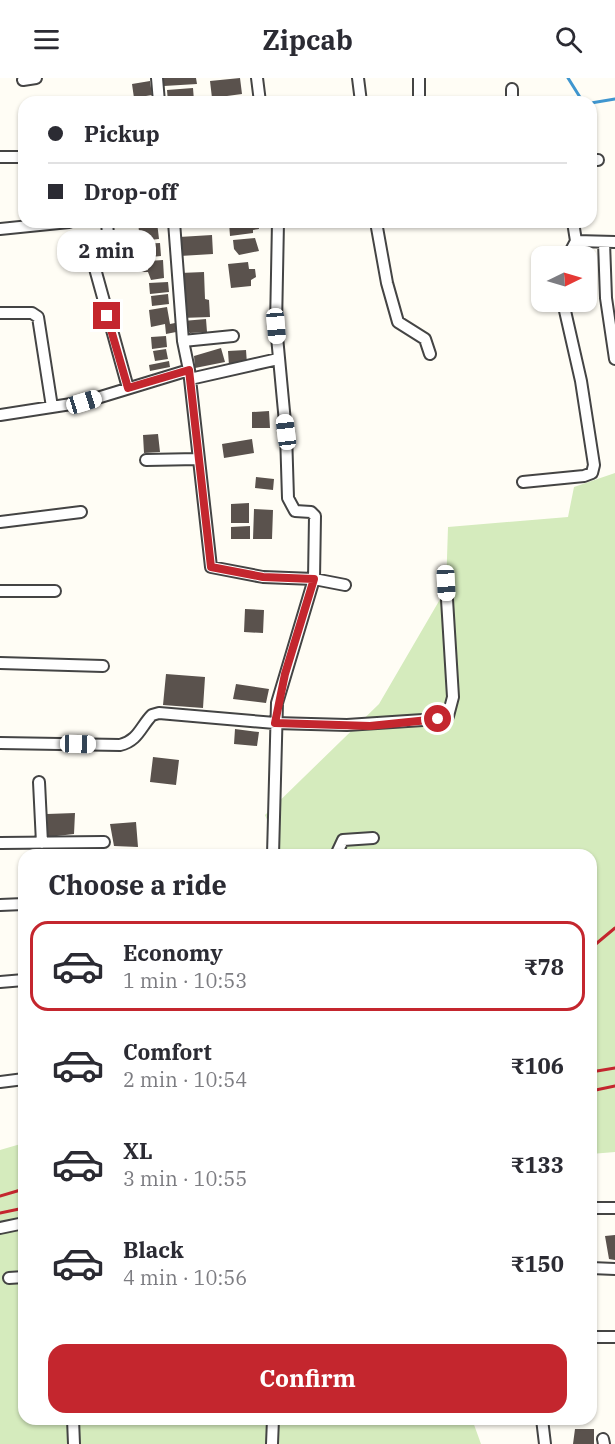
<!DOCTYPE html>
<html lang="en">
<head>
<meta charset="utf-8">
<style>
	body { margin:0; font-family:"IBM Plex Serif",serif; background:#f2f2f3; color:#2b2b33; height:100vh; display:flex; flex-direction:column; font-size:22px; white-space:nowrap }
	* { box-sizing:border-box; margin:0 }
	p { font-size:20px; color:#7c7c81 }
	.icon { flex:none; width:33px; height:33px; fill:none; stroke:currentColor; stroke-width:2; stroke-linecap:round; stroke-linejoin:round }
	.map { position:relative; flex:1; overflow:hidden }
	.details { position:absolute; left:18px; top:771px; width:579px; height:576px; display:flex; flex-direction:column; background:#fff; border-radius:18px; box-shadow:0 2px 4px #0004 }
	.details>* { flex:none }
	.guide { position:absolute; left:18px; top:18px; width:579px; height:132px; border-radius:18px; box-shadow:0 2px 4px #0004; display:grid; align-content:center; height:132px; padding:0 30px; background:#fff }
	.needle { width:39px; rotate:85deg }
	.tools { position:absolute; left:531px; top:168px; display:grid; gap:12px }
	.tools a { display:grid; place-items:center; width:66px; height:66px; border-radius:12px; background:#fff; box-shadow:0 2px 4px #0004; font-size:30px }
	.end { position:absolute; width:27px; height:27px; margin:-14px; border:8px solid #c4262e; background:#fff; box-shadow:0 0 0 3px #fff }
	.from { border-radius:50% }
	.bubble { position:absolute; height:42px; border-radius:18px; background:#fff; box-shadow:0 2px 4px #0004; font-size:20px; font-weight:700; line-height:42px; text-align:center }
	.car { position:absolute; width:18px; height:36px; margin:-18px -9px; border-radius:8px; box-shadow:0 0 4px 2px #0007; background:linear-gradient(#fff 24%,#345 0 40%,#fff 0 76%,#345 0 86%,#fff 0) }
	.guide b { display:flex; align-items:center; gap:21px; height:57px; font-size:22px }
	.guide b+b { border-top:2px solid #e1e1e2 }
	.guide i { width:15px; height:15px; background:#2b2b33 }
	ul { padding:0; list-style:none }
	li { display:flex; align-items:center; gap:18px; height:90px; margin:0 12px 9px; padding:0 18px; border:3px solid transparent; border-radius:18px }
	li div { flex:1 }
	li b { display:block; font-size:22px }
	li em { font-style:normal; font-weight:700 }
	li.current { border-color:#c4262e }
	li>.icon { width:54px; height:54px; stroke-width:1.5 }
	h2 { padding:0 30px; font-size:27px; line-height:72px }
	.action { display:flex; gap:12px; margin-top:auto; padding:12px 30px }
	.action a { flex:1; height:69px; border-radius:18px; background:#c4262e; color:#fff; font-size:24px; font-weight:700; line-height:69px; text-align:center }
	header { display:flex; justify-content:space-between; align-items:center; height:78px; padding:0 30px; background:#fff; font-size:27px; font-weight:700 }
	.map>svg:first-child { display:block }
	.green { fill:#d5ebbd }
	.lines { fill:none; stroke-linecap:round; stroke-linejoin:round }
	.stream { stroke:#3f96cf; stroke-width:3 }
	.building { fill:#5a524d }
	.minor-casing { stroke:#444; stroke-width:14 }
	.minor { stroke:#fff; stroke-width:10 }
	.rail { stroke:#c4262e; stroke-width:3 }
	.route { stroke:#c4262e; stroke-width:8 }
</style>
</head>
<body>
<header><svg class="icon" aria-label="menu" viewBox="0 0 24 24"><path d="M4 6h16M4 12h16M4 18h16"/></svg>Zipcab<svg class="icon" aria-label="search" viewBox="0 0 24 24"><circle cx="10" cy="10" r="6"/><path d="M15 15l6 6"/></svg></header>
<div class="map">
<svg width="615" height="1366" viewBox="0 0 615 1366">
	<rect width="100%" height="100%" fill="#fffdf5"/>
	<path class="green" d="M615,395V1074L591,1076V777H282L265,737L379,626L446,511L448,449L568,439L574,409Z
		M24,1065V1341H472L481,1366H0V1072Z"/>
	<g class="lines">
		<path class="stream" d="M568,0L583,24
			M591,25L615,21"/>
	</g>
	<path class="building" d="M162,0H196L197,6L164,8Z
		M240,0L242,16L212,20L210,3Z
		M150,3L152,17L134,20L132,6Z
		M193,10L194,23L168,24L167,12Z
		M138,144H157L159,161L140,163Z
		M258,144L259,151L253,152V155L230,158L229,145Z
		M212,157L213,176L180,178L179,159Z
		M255,160L259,173L239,177L234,171L233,162Z
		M160,165L161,178L141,180L140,166Z
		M163,182L164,200L151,202L148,194H141L148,192V183Z
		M248,184L249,191H255L256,199L251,202V208L231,210L228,186Z
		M204,194L205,221L209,222L210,239L181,240L180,195Z
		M168,204L169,214L150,216L149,205Z
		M168,216L169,226L152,228L151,218Z
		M167,229L170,246L175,245L176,254L166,256L165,246L151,249L149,232Z
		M206,241L207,254L190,255L184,250L183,243Z
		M166,258L167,269L152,271L151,259Z
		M221,270L225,284L195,290L194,278Z
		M166,271L168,281L155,283L153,273Z
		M246,272L247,286L229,288L228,273Z
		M169,283L170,289L150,293L149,287Z
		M269,333L270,350H252V334Z
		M158,356L160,374L144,375L143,357Z
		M252,361L254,375L224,380L222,366Z
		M256,399L274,401L273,412L255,410Z
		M249,425V445H231V426Z
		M254,431L273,432L272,461H253Z
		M250,448V461H231V449Z
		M245,531L264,532L263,555L244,554Z
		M166,596L205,599L203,630L163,627Z
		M236,606L269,611L266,625L233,621Z
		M235,651L259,654L257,668L234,666Z
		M153,679L179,682L176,707L150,704Z
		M75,735L74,756L48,759L47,736Z
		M136,744L138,769L114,768L110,746Z
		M615,1157V1182L609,1181L605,1158Z
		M575,1351H594V1366H573Z"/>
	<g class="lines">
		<defs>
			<path id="minor" d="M157,0L159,24
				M257,0L260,24
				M358,0L361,24
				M419,0V24
				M23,2L36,0
				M512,24V11
				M0,79H24
				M591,82H598
				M107,144L109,170L96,181L94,187L128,310
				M174,144L183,263
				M376,144L387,205L398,244L425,261L430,276
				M573,144L576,163L615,164
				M0,151L69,144
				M604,164L606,220L615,281
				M568,178L576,163
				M0,235H32L38,239L52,329
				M189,292L211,489L263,499L314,501L315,438L311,434L295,433L288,420L286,355L276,248L278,144
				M190,301L278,281
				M0,337L84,324L189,292L183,263L233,258
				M146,382L198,381
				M523,404L584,398L592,395L594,387L581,303L563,224
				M0,444L81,434
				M0,513H55
				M0,585L103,588
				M0,665L120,667C138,663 141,648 152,637L159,635L275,645L347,647L438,641L448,638L453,619L446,505
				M39,704L42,765
				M0,765L104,764
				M273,777L277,625L314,501L345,507
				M336,777L343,762L373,760
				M0,827L24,826
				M0,904L24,902
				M0,1004L24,1001
				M591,1130H615
				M0,1150L24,1145
				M591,1190L615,1191
				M9,1200L24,1199
				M591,1259H615
				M73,1341L74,1366
				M542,1341L545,1366
				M603,1361L604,1366
				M272,1366L273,1341"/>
		</defs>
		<use href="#minor" class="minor-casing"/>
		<use href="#minor" class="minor"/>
		<path class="rail" d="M591,870L615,850
			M591,994L615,990
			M591,1013L615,1008
			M0,1118L24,1111
			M0,1135L24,1130"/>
	</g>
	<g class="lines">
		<path class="route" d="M107,238L128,310L189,292L211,489L263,499L314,501L285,596L275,645L370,648L438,641"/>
	</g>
</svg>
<div class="tools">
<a><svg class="needle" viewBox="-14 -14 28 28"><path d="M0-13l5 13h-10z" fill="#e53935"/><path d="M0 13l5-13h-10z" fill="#7c7c81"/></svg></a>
</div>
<i class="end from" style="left:438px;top:641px"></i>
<i class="end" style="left:107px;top:238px"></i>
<div class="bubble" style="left:57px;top:152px;width:99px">2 min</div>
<i class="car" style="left:276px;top:248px;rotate:175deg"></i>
<i class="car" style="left:84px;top:324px;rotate:73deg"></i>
<i class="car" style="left:286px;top:354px;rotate:353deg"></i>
<i class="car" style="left:446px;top:505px;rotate:177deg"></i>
<i class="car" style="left:78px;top:666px;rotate:91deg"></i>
<div class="guide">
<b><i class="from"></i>Pickup</b>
<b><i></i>Drop-off</b>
</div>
<section class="details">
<h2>Choose a ride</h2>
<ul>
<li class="current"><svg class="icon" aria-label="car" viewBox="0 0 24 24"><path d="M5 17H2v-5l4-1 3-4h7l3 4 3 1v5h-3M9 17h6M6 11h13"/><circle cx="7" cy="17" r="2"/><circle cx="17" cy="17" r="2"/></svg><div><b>Economy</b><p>1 min · 10:53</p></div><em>₹78</em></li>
<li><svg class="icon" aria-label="car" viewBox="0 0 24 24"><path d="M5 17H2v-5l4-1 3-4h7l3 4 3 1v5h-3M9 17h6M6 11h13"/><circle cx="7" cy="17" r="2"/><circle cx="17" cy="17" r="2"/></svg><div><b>Comfort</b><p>2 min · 10:54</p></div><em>₹106</em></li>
<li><svg class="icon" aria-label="car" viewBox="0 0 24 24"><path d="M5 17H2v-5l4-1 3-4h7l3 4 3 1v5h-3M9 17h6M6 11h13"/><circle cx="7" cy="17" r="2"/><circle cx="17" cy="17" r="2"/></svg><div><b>XL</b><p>3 min · 10:55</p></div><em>₹133</em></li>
<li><svg class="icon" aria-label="car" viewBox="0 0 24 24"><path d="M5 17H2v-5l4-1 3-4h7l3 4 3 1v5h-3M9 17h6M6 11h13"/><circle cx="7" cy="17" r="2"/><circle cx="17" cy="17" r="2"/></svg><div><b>Black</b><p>4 min · 10:56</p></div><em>₹150</em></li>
</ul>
<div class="action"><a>Confirm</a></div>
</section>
</div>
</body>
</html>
